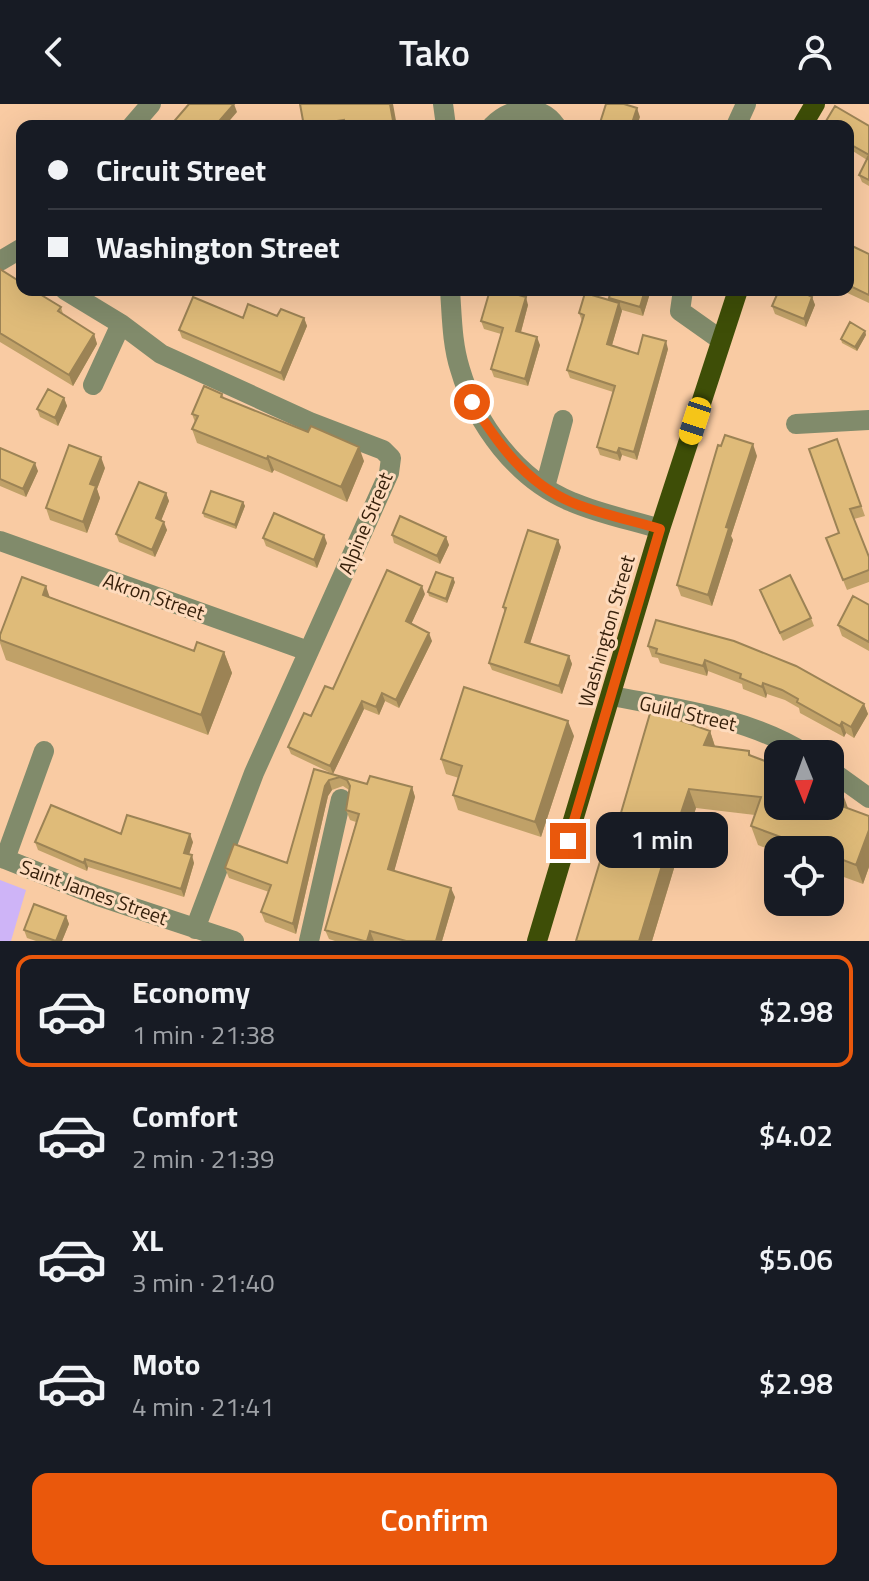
<!DOCTYPE html>
<html lang="en">
<head>
<meta charset="utf-8">
<style>
	body { margin:0; font-family:"Titillium Web",sans-serif; background:#20242c; color:#f1f3f6; height:100vh; display:flex; flex-direction:column; font-size:30px; white-space:nowrap }
	* { box-sizing:border-box; margin:0 }
	p { font-size:26px; color:#9ea1a6 }
	.icon { flex:none; width:44px; height:44px; fill:none; stroke:currentColor; stroke-width:2; stroke-linecap:round; stroke-linejoin:round }
	.map { position:relative; height:837px; overflow:hidden }
	.panel { display:flex; flex-direction:column; background:#171b24; flex:1 }
	.panel>* { flex:none }
	.guide { position:absolute; left:16px; top:16px; width:838px; height:176px; border-radius:16px; box-shadow:0 8px 32px #0002; display:grid; align-content:center; height:176px; padding:0 32px; background:#171b24 }
	.needle { width:52px; rotate:179deg }
	.buttons { position:absolute; left:764px; top:636px; display:grid; gap:16px }
	.buttons a { display:grid; place-items:center; width:80px; height:80px; border-radius:16px; background:#171b24; box-shadow:0 8px 32px #0002; font-size:40px }
	.end { position:absolute; width:36px; height:36px; margin:-18px; border:10px solid #ea580c; background:#fff; box-shadow:0 0 0 4px #fff }
	.from { border-radius:50% }
	.bubble { position:absolute; height:56px; border-radius:16px; background:#171b24; box-shadow:0 8px 32px #0002; font-size:26px; font-weight:600; line-height:56px; text-align:center }
	.car { position:absolute; width:24px; height:48px; margin:-24px -12px; border-radius:10px; box-shadow:0 0 6px 2px #0007; background:linear-gradient(#f5c518 24%,#345 0 40%,#f5c518 0 76%,#345 0 86%,#f5c518 0) }
	.guide b { display:flex; align-items:center; gap:28px; height:76px; font-size:30px }
	.guide b+b { border-top:2px solid #363941 }
	.guide i { width:20px; height:20px; background:#f1f3f6 }
	ul { padding:14px 0 0; list-style:none }
	li { display:flex; align-items:center; gap:24px; height:112px; margin:0 16px 12px; padding:0 16px; border:4px solid transparent; border-radius:16px }
	li div { flex:1 }
	li b { display:block; font-size:30px }
	li em { font-style:normal; font-weight:600 }
	li.selected { border-color:#ea580c }
	li>.icon { width:72px; height:72px; stroke-width:1.5 }
	.action { display:flex; gap:16px; margin-top:auto; padding:16px 32px }
	.action a { flex:1; height:92px; border-radius:16px; background:#ea580c; color:#fff; font-size:32px; font-weight:600; line-height:92px; text-align:center }
	header { display:flex; justify-content:space-between; align-items:center; height:104px; padding:0 32px; background:#171b24; font-size:36px; font-weight:600 }
	.map>svg:first-child { display:block }
	.green { fill:#ceb4f7 }
	.lines { fill:none; stroke-linecap:round; stroke-linejoin:round }
	.minor { stroke:#818b6b; stroke-width:20 }
	.major { stroke:#3e4e07; stroke-width:20 }
	.wall { fill:#c0a168 }
	.shaded-wall { fill:#9c8355 }
	.building { fill:#dfbb79; stroke:#9c8355; stroke-width:2 }
	.route { stroke:#ea580c; stroke-width:10 }
	.labels { text-anchor:middle; dominant-baseline:central; stroke-width:6; stroke-linejoin:round; paint-order:stroke }
	.street-label { font-size:20px; fill:#351f0a; stroke:#fedbbd }
</style>
</head>
<body>
<header><svg class="icon" aria-label="back" viewBox="0 0 24 24"><path d="M15 5l-7 7 7 7"/></svg>Tako<svg class="icon" aria-label="person" viewBox="0 0 24 24"><circle cx="12" cy="8" r="4"/><path d="M4 21q1-7 8-7t8 7"/></svg></header>
<div class="map">
<svg width="869" height="837" viewBox="0 0 869 837">
	<rect width="100%" height="100%" fill="#f9cba3"/>
	<path class="green" d="M0,776L26,786L11,837H0Z"/>
	<g class="lines">
		<path class="minor" d="M443,0L446,22
			M132,22L151,0
			M492,22C512,2 541,0 556,22
			M736,22L746,0
			M0,157L22,144
			M65,186L121,220L161,250L310,318L383,346L391,354L389,369L254,669L195,825
			M450,186C452,213 452,240 460,265C476,320 517,376 572,398C600,410 631,416 660,425
			M683,186L680,207L721,236
			M93,281L121,220
			M796,320L869,316
			M545,383L563,316
			M0,437L308,547
			M612,592C678,605 749,614 806,650
			M830,666L869,694
			M0,753L98,792L234,837
			M5,755L44,647
			M309,837L341,695"/>
		<path class="major" d="M802,22L815,0
			M537,837L660,425L738,186"/>
	</g>
	<path class="wall" d="M300,0L397,22H304Z
		M848,22H869V82L862,78L859,71L867,56L848,44Z
		M848,140L869,150V199L841,186H848Z
		M0,165L61,203L63,210L94,230L97,240L73,282L0,238Z
		M482,186H522L520,192L528,201L521,228L540,241L528,282L494,273L491,265L501,230L484,225L481,217L489,190L483,188Z
		M611,186H651L643,212L622,206L612,241L638,250L668,245L637,356L622,351L620,357L600,351L597,343L613,288L570,274L567,266L582,217L579,209L610,196Z
		M797,190L812,193L815,201L806,223L775,210L772,202Z
		M277,212L304,214L307,222L284,277L182,234L179,226L243,214Z
		M865,227L866,231L857,247L842,239L841,235Z
		M222,290L224,294L364,357L347,398L274,366L272,369L197,339L192,325L195,318L192,310Z
		M64,294L67,302L58,322L40,313L37,305Z
		M837,335L865,412L854,415L869,453V478L847,486L826,434L839,429Z
		M0,344L38,367L26,393L0,382Z
		M757,352L731,432L733,436L712,502L681,492L677,481Z
		M105,364L97,385L100,394L87,429L50,416L46,404Z
		M166,389L169,397L161,416L167,426L155,453L119,438L116,430Z
		M243,398L245,402L236,425L204,413L203,409Z
		M392,431L446,433L449,441L440,460L394,439Z
		M263,434L327,439L317,464L266,442Z
		M561,443L530,539L569,552L572,560L562,590L492,566L489,559L505,509L503,503Z
		M455,478L447,499L429,492L428,488Z
		M760,486L811,514L814,522L783,537Z
		M425,490L411,520L432,537L399,604L385,597L379,611L364,605L333,670L291,650L288,643L333,585Z
		M50,493L194,547L224,548L232,569L208,631L6,556L0,539V531Z
		M869,501V547L842,532L838,521Z
		M656,516L864,600L868,610L854,634L846,629L844,633L800,609L799,604L785,596L767,590L766,594L743,585L742,580L708,567L707,572L660,559L658,554L652,553L648,542Z
		M710,627L715,642L749,647L751,652L848,704L869,712V763L863,780L830,768V746H778V749L758,741L751,722L755,711L696,704L677,761H675L652,837H576L611,743Z
		M574,632L541,733L458,706L453,691L459,674L446,670L441,655Z
		M314,665L367,680L412,683L415,693L394,767L455,793L442,837H335L329,835L325,826L356,718L350,716L346,706L349,686L343,682L332,686L328,692L296,830L265,818L261,808L269,788L229,774L225,764L287,759Z
		M121,730L193,738L189,750L194,759L184,793L88,763L87,767L38,746L35,738Z
		M66,812L69,820L62,837H36L27,834L24,826Z"/>
	<path class="shaded-wall" d="M234,0L237,8L225,22H215Z
		M390,0H393L397,22H394Z
		M637,4L640,13L637,22H631Z
		M516,186H522L518,198L515,190Z
		M645,186H651L643,212L640,203Z
		M526,193L528,201L519,235L516,227Z
		M812,193L815,201L806,223L804,215Z
		M619,199L622,207L610,248L607,240Z
		M304,214L307,222L284,277L281,269Z
		M865,227L866,231L857,247L855,243Z
		M94,230L97,240L73,282L69,271Z
		M537,233L540,241L528,282L525,275Z
		M666,237L668,245L637,356L634,348Z
		M64,294L67,302L58,322L55,314Z
		M753,340L757,352L731,432L733,436L712,502L708,491L726,423Z
		M359,343L364,357L347,398L341,383Z
		M619,344L622,351L620,357L617,349Z
		M268,352L274,366L272,369L267,355Z
		M101,353L105,364L97,385L100,394L87,429L83,418L90,380Z
		M35,359L38,367L26,393L23,385Z
		M166,389L169,397L159,422L156,414Z
		M243,398L245,402L236,425L235,421Z
		M164,418L167,426L155,453L152,446Z
		M324,431L327,439L317,464L314,456Z
		M446,433L449,441L440,460L437,452Z
		M558,436L561,443L528,546L525,538Z
		M453,474L455,478L447,499L446,495Z
		M46,482L53,503L43,491Z
		M422,482L425,490L409,525L406,517Z
		M429,529L432,537L399,604L396,596Z
		M224,548L232,569L208,631L201,611Z
		M569,552L572,560L562,590L559,582Z
		M705,556L708,567L707,572L703,562Z
		M763,579L767,590L766,594L762,583Z
		M382,589L385,597L379,611L376,603Z
		M362,597L364,605L333,670L330,662Z
		M864,600L868,610L854,634L851,623Z
		M568,617L574,632L541,733L535,718Z
		M842,618L846,629L844,633L840,622Z
		M710,627L716,646L704,641Z
		M329,676L332,686L328,692L296,830L293,820L325,682Z
		M412,683L415,693L392,775L388,765Z
		M689,685L696,704L677,761L670,742Z
		M841,685L848,704L836,700Z
		M869,726V763L863,780L856,761Z
		M190,730L193,738L187,757L184,749Z
		M668,742L675,761L652,837H639Z
		M192,751L194,759L184,793L181,785Z
		M85,755L88,763L87,767L84,759Z
		M451,784L455,793L442,837H436Z
		M66,812L69,820L62,837H56Z
		M370,827L374,837H367Z"/>
	<path class="building" d="M189,0H234L215,22H170Z
		M300,0H390L394,22H345L344,16L304,22Z
		M606,0H624L637,4L631,22H599Z
		M835,2L869,22V76L859,71L869,51L848,39V22H823Z
		M848,140L869,150V191L848,181Z
		M0,165L22,179V186H33L61,203L58,207L94,230L69,271L0,229Z
		M490,186H516L515,190L526,193L516,227L537,233L525,275L491,265L503,224L481,217Z
		M611,186H645L640,203L609,194Z
		M779,186H787L797,190L799,186L812,193L804,215L772,202Z
		M585,189L619,199L607,240L638,250L643,231L666,237L634,348L619,344L617,349L597,343L615,282L567,266L584,211L579,209Z
		M193,193L243,214L248,200L277,212L281,205L304,214L281,269L179,226Z
		M850,218L865,227L855,243L841,235Z
		M204,282L222,290L221,293L308,328L311,322L359,343L341,383L268,352L267,355L192,325L198,312L192,310Z
		M48,285L64,294L55,314L37,305Z
		M725,331L753,340L726,423L729,424L708,491L677,481L718,341L721,342Z
		M837,335L861,402L850,405L869,453V466L843,476L826,434L839,429L809,345Z
		M69,341L101,353L90,380L96,382L83,418L46,404Z
		M0,344L35,359L23,385L0,375Z
		M139,378L166,389L156,414L164,418L152,446L116,430Z
		M211,387L243,398L235,421L203,409Z
		M274,409L324,431L314,456L263,434Z
		M400,412L446,433L437,452L392,431Z
		M528,426L558,436L525,538L569,552L559,582L489,559L506,504L503,503Z
		M387,466L422,482L406,517L429,529L396,596L382,589L376,603L362,597L330,662L288,643L304,609L311,612L325,582L333,585Z
		M436,468L453,474L446,495L428,488Z
		M790,471L811,514L780,529L760,486Z
		M22,473L46,482L43,491L194,547L197,538L224,548L201,611L0,536V531Z
		M853,492L869,501V538L838,521Z
		M656,516L734,537L796,562L864,600L851,623L842,618L840,622L797,598L798,595L782,586L763,579L762,583L740,574L741,570L705,556L703,562L656,549L657,545L648,542Z
		M464,583L568,617L535,718L453,691L462,662L441,655Z
		M651,606L710,627L704,641L749,647V651L778,662V702H830V681L841,685L836,700L869,712V726L856,761L830,751V746H816L751,722L761,693L689,685L670,742H668L639,837H576L605,741L611,743Z
		M314,665L367,680L370,672L412,683L388,765L451,784L436,837H406L370,827L367,837H364L325,826L359,710L346,706L350,682L347,676L340,673L329,676L325,682L293,820L261,808L271,781L225,764L234,740L287,759Z
		M51,701L121,730L127,711L190,730L184,749L192,751L181,785L85,755L84,759L35,738Z
		M34,800L66,812L56,837L24,826Z"/>
	<g class="lines">
		<path class="route" d="M472,298C497,339 525,378 571,398C599,410 631,416 660,425L568,737"/>
	</g>
	<g class="labels">
		<g class="street-label">
			<text transform="translate(365 419) rotate(-67)">Alpine Street</text>
			<text transform="translate(154 492) rotate(19)">Akron Street</text>
			<text transform="translate(606 527) rotate(-74)">Washington Street</text>
			<text transform="translate(688 609) rotate(13)">Guild Street</text>
			<text transform="translate(94 788) rotate(20)">Saint James Street</text>
		</g>
	</g>
</svg>
<div class="buttons">
<a><svg class="needle" viewBox="-14 -14 28 28"><path d="M0-13l5 13h-10z" fill="#e53935"/><path d="M0 13l5-13h-10z" fill="#9ea1a6"/></svg></a>
<a><svg class="icon" aria-label="locate" viewBox="0 0 24 24"><circle cx="12" cy="12" r="6"/><path d="M12 2v4M12 18v4M2 12h4M18 12h4"/></svg></a>
</div>
<i class="end from" style="left:472px;top:298px"></i>
<i class="end" style="left:568px;top:737px"></i>
<div class="bubble" style="left:596px;top:708px;width:132px">1 min</div>
<i class="car" style="left:695px;top:317px;rotate:198deg"></i>
<div class="guide">
<b><i class="from"></i>Circuit Street</b>
<b><i></i>Washington Street</b>
</div>
</div>
<section class="panel">
<ul>
<li class="selected"><svg class="icon" aria-label="car" viewBox="0 0 24 24"><path d="M5 17H2v-5l4-1 3-4h7l3 4 3 1v5h-3M9 17h6M6 11h13"/><circle cx="7" cy="17" r="2"/><circle cx="17" cy="17" r="2"/></svg><div><b>Economy</b><p>1 min · 21:38</p></div><em>$2.98</em></li>
<li><svg class="icon" aria-label="car" viewBox="0 0 24 24"><path d="M5 17H2v-5l4-1 3-4h7l3 4 3 1v5h-3M9 17h6M6 11h13"/><circle cx="7" cy="17" r="2"/><circle cx="17" cy="17" r="2"/></svg><div><b>Comfort</b><p>2 min · 21:39</p></div><em>$4.02</em></li>
<li><svg class="icon" aria-label="car" viewBox="0 0 24 24"><path d="M5 17H2v-5l4-1 3-4h7l3 4 3 1v5h-3M9 17h6M6 11h13"/><circle cx="7" cy="17" r="2"/><circle cx="17" cy="17" r="2"/></svg><div><b>XL</b><p>3 min · 21:40</p></div><em>$5.06</em></li>
<li><svg class="icon" aria-label="car" viewBox="0 0 24 24"><path d="M5 17H2v-5l4-1 3-4h7l3 4 3 1v5h-3M9 17h6M6 11h13"/><circle cx="7" cy="17" r="2"/><circle cx="17" cy="17" r="2"/></svg><div><b>Moto</b><p>4 min · 21:41</p></div><em>$2.98</em></li>
</ul>
<div class="action"><a>Confirm</a></div>
</section>
</body>
</html>
